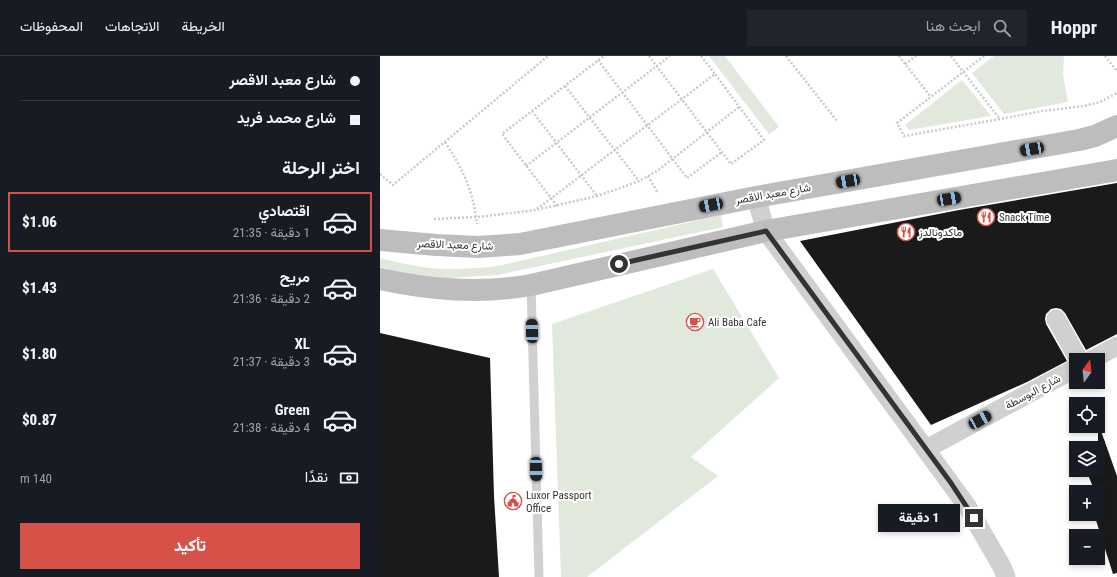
<!DOCTYPE html>
<html lang="ar">
<head>
<meta charset="utf-8">
<style>
	body { margin:0; font-family:"Roboto Condensed",Vazirmatn,sans-serif; background:#20242c; color:#f1f3f6; direction:rtl; height:100vh; display:flex; flex-direction:column; font-size:15px; white-space:nowrap }
	* { box-sizing:border-box; margin:0 }
	p { font-size:13px; color:#9ea1a6 }
	.icon { flex:none; width:22px; height:22px; fill:none; stroke:currentColor; stroke-width:2; stroke-linecap:round; stroke-linejoin:round }
	.map { position:relative; flex:1; overflow:hidden; direction:ltr }
	.drawer { display:flex; flex-direction:column; background:#171b24; width:380px }
	.drawer>* { flex:none }
	.hud { display:grid; align-content:center; height:88px; padding:0 20px; background:#171b24 }
	.needle { width:26px; rotate:15deg }
	.controls { position:absolute; left:689px; top:297px; display:grid; gap:8px }
	.controls a { display:grid; place-items:center; width:36px; height:36px; border-radius:0px; background:#171b24; box-shadow:0 2px 6px #0003; font-size:20px }
	.end { position:absolute; width:18px; height:18px; margin:-9px; border:5px solid #333; background:#fff; box-shadow:0 0 0 2px #fff }
	.from { border-radius:50% }
	.bubble { position:absolute; height:28px; border-radius:0px; background:#171b24; box-shadow:0 2px 6px #0003; font-size:13px; font-weight:800; line-height:28px; text-align:center; direction:rtl }
	.car { position:absolute; width:12px; height:24px; margin:-12px -6px; border-radius:5px; box-shadow:0 0 3px 1px #0007; background:linear-gradient(#222 24%,#8ab4d8 0 40%,#222 0 76%,#8ab4d8 0 86%,#222 0) }
	.hud b { display:flex; align-items:center; gap:14px; height:38px; font-size:15px }
	.hud b+b { border-top:1px solid #363941 }
	.hud i { width:10px; height:10px; background:#f1f3f6 }
	ul { padding:0; list-style:none }
	li { display:flex; align-items:center; gap:12px; height:60px; margin:0 8px 6px; padding:0 12px; border:2px solid transparent; border-radius:0px }
	li div { flex:1 }
	li b { display:block; font-size:15px }
	li em { font-style:normal; font-weight:800 }
	li.current { border-color:#d65248 }
	li>.icon { width:36px; height:36px; stroke-width:1.5 }
	h2 { padding:0 20px; font-size:18px; line-height:48px }
	.pay { display:flex; align-items:center; gap:10px; height:44px; padding:0 20px; font-size:15px }
	.pay p { margin-inline-start:auto }
	.action { display:flex; gap:8px; margin-top:auto; padding:8px 20px }
	.action a { flex:1; height:46px; border-radius:0px; background:#d65248; color:#fff; font-size:16px; font-weight:800; line-height:46px; text-align:center }
	header { display:flex; align-items:center; gap:24px; box-sizing:border-box; height:56px; padding:0 20px; background:#171b24; border-bottom:1px solid #363941 }
	header strong { font-size:19px }
	nav { display:flex; gap:22px; margin-inline-start:auto; font-size:14px }
	.search { width:280px; height:36px; background:#20242c; display:flex; align-items:center; gap:10px; box-sizing:border-box; padding:0 14px; border-radius:0px; color:#9ea1a6; font-size:15px }
	main { display:flex; flex:1; min-height:0 }
	.map>svg:first-child { display:block }
	.green { fill:#e1e9dd }
	.building { fill:#1a1a1a }
	.lines { fill:none; stroke-linecap:round; stroke-linejoin:round }
	.path { stroke:#cacaca; stroke-width:2.5; stroke-dasharray:2 2; stroke-linecap:butt }
	.service { stroke:#d0d0d0; stroke-width:9 }
	.minor { stroke:#d0d0d0; stroke-width:19 }
	.secondary { stroke:#bdbdbd; stroke-width:22 }
	.route { stroke:#333; stroke-width:5 }
	.labels { text-anchor:middle; dominant-baseline:central; stroke-width:4; stroke-linejoin:round; paint-order:stroke }
	.street-label { font-size:11px; fill:#333; stroke:#fff }
	.poi-label { font-size:11px; fill:#333; stroke:#fff; text-anchor:start }
</style>
</head>
<body>
<header>
<strong>Hoppr</strong>
<div class="search"><svg class="icon" aria-label="search" viewBox="0 0 24 24"><circle cx="10" cy="10" r="6"/><path d="M15 15l6 6"/></svg>ابحث هنا</div>
<nav><a>الخريطة</a><a>الاتجاهات</a><a>المحفوظات</a></nav>
</header>
<main>
<div class="map">
<svg width="737" height="521" viewBox="0 0 737 521">
	<rect width="100%" height="100%" fill="#fff"/>
	<path class="green" d="M329,0H345L399,71L389,78Z
		M614,0H684L683,19L688,46L624,58L592,17Z
		M582,24L611,60L529,74L525,69Z
		M341,159L343,171L118,219L68,222L24,217L0,211V202C12,205 24,208 37,210C63,215 91,213 118,210Z
		M333,213L399,322L311,401L338,420L207,521H181L172,268Z"/>
	<path class="building" d="M737,127V278L706,294L685,257L681,253L676,252L671,253L666,258L665,263L666,268L687,305L647,326L551,369L420,185L579,154Z
		M0,277L110,302L114,440L119,521H0Z
		M718,375H721L737,420V517L733,518L714,458H724L718,444V436H715L706,414H718Z"/>
	<g class="lines">
		<path class="path" d="M269,0L351,108L384,84L335,18
			M406,0L457,65
			M519,0L551,41
			M571,0L620,63
			M604,0L517,67L524,80L620,63L662,55L704,50L720,46L737,37
			M725,0L737,15
			M218,4L307,122L342,96
			M525,8L536,0
			M185,30L259,125
			M152,55L217,140
			M65,86C82,111 94,137 97,168
			M146,110L290,0
			M0,118L13,129L168,0
			M268,120L278,137
			M177,150L122,78L224,0
			M157,153L335,18L321,0
			M54,163L97,161L156,154L217,140L243,131L259,125L277,115L359,51"/>
		<path class="service" d="M151,229L159,521"/>
		<path class="minor" d="M376,141L386,175L587,450L622,511L626,521
			M676,263L699,304
			M711,304L737,290
			M546,393L696,312"/>
		<path class="secondary" d="M0,184L56,189L99,191L140,188L376,141L699,84L715,80L737,70
			M0,223C51,234 99,238 151,229L386,175L737,114"/>
	</g>
	<g class="lines">
		<path class="route" d="M239,208L386,175L571,427L594,462"/>
	</g>
	<defs>
		<symbol id="restaurant-ring" viewBox="-11 -11 22 22"><circle r="9.5" fill="#fff" stroke="#d65248" stroke-width="1.5"/><path d="M-5-6h1v4h1v-4h1v4h1v-4h1v5L-1.5 .5V6h-2V.5L-5-1ZM5-6V6H3V1.5H1.5Q1.5-4 5-6Z" fill="#d65248"/></symbol>
		<symbol id="cafe-ring" viewBox="-11 -11 22 22"><circle r="9.5" fill="#fff" stroke="#d65248" stroke-width="1.5"/><path d="M-5.5-4.5H6V0H3Q3 3.5 0 3.5H-2.5Q-5.5 3.5-5.5 0ZM3-3.2v2h1.7v-2ZM-6 4.5H4V6H-6Z" fill="#d65248"/></symbol>
		<symbol id="civic-ring" viewBox="-11 -11 22 22"><circle r="9.5" fill="#fff" stroke="#d65248" stroke-width="1.5"/><path d="M-.6-6.5H3V-4.5H.6V-3L4-1V1h2V6H-6V1h2V-1L-.6-3ZM-1.2 2.5V6h2.4V2.5Z" fill="#d65248"/></symbol>
	</defs>
	<g fill-rule="evenodd">
		<use href="#restaurant-ring" x="596" y="151" width="20" height="20"/>
		<use href="#restaurant-ring" x="516" y="166" width="20" height="20"/>
		<use href="#cafe-ring" x="305" y="256" width="20" height="20"/>
		<use href="#civic-ring" x="123" y="435" width="20" height="20"/>
	</g>
	<g class="labels">
		<g class="street-label">
			<text transform="translate(393 138) rotate(-10)">شارع معبد الاقصر</text>
			<text transform="translate(75 189) rotate(2)">شارع معبد الاقصر</text>
			<text transform="translate(653 336) rotate(-28)">شارع البوسطة</text>
		</g>
		<g class="poi-label">
			<text x="619" y="161">Snack Time</text>
			<text x="539" y="176">ماكدونالدز</text>
			<text x="328" y="266">Ali Baba Cafe</text>
			<text x="146" y="439">Luxor Passport<tspan x="146" dy="13">Office</tspan></text>
		</g>
	</g>
</svg>
<div class="controls">
<a><svg class="needle" viewBox="-14 -14 28 28"><path d="M0-13l5 13h-10z" fill="#e53935"/><path d="M0 13l5-13h-10z" fill="#9ea1a6"/></svg></a>
<a><svg class="icon" aria-label="locate" viewBox="0 0 24 24"><circle cx="12" cy="12" r="6"/><path d="M12 2v4M12 18v4M2 12h4M18 12h4"/></svg></a>
<a><svg class="icon" aria-label="layers" viewBox="0 0 24 24"><path d="M12 4l9 5-9 5-9-5zM3 14l9 5 9-5"/></svg></a>
<a>+</a>
<a>−</a>
</div>
<i class="end from" style="left:239px;top:208px"></i>
<i class="end" style="left:594px;top:462px"></i>
<div class="bubble" style="left:498px;top:448px;width:82px">1 دقيقة</div>
<i class="car" style="left:652px;top:93px;rotate:260deg"></i>
<i class="car" style="left:468px;top:125px;rotate:260deg"></i>
<i class="car" style="left:569px;top:143px;rotate:80deg"></i>
<i class="car" style="left:331px;top:149px;rotate:259deg"></i>
<i class="car" style="left:152px;top:275px;rotate:359deg"></i>
<i class="car" style="left:600px;top:364px;rotate:61deg"></i>
<i class="car" style="left:156px;top:413px;rotate:179deg"></i>
</div>
<section class="drawer">
<div class="hud">
<b><i class="from"></i>شارع معبد الاقصر</b>
<b><i></i>شارع محمد فريد</b>
</div>
<h2>اختر الرحلة</h2>
<ul>
<li class="current"><svg class="icon" aria-label="car" viewBox="0 0 24 24"><path d="M5 17H2v-5l4-1 3-4h7l3 4 3 1v5h-3M9 17h6M6 11h13"/><circle cx="7" cy="17" r="2"/><circle cx="17" cy="17" r="2"/></svg><div><b>اقتصادي</b><p>1 دقيقة · 21:35</p></div><em>$1.06</em></li>
<li><svg class="icon" aria-label="car" viewBox="0 0 24 24"><path d="M5 17H2v-5l4-1 3-4h7l3 4 3 1v5h-3M9 17h6M6 11h13"/><circle cx="7" cy="17" r="2"/><circle cx="17" cy="17" r="2"/></svg><div><b>مريح</b><p>2 دقيقة · 21:36</p></div><em>$1.43</em></li>
<li><svg class="icon" aria-label="car" viewBox="0 0 24 24"><path d="M5 17H2v-5l4-1 3-4h7l3 4 3 1v5h-3M9 17h6M6 11h13"/><circle cx="7" cy="17" r="2"/><circle cx="17" cy="17" r="2"/></svg><div><b>XL</b><p>3 دقيقة · 21:37</p></div><em>$1.80</em></li>
<li><svg class="icon" aria-label="car" viewBox="0 0 24 24"><path d="M5 17H2v-5l4-1 3-4h7l3 4 3 1v5h-3M9 17h6M6 11h13"/><circle cx="7" cy="17" r="2"/><circle cx="17" cy="17" r="2"/></svg><div><b>Green</b><p>4 دقيقة · 21:38</p></div><em>$0.87</em></li>
</ul>
<div class="pay"><svg class="icon" aria-label="cash" viewBox="0 0 24 24"><path d="M3 7h18v10H3z"/><circle cx="12" cy="12" r="2"/></svg>نقدًا<p>140 m</p></div>
<div class="action"><a>تأكيد</a></div>
</section>
</main>
</body>
</html>
